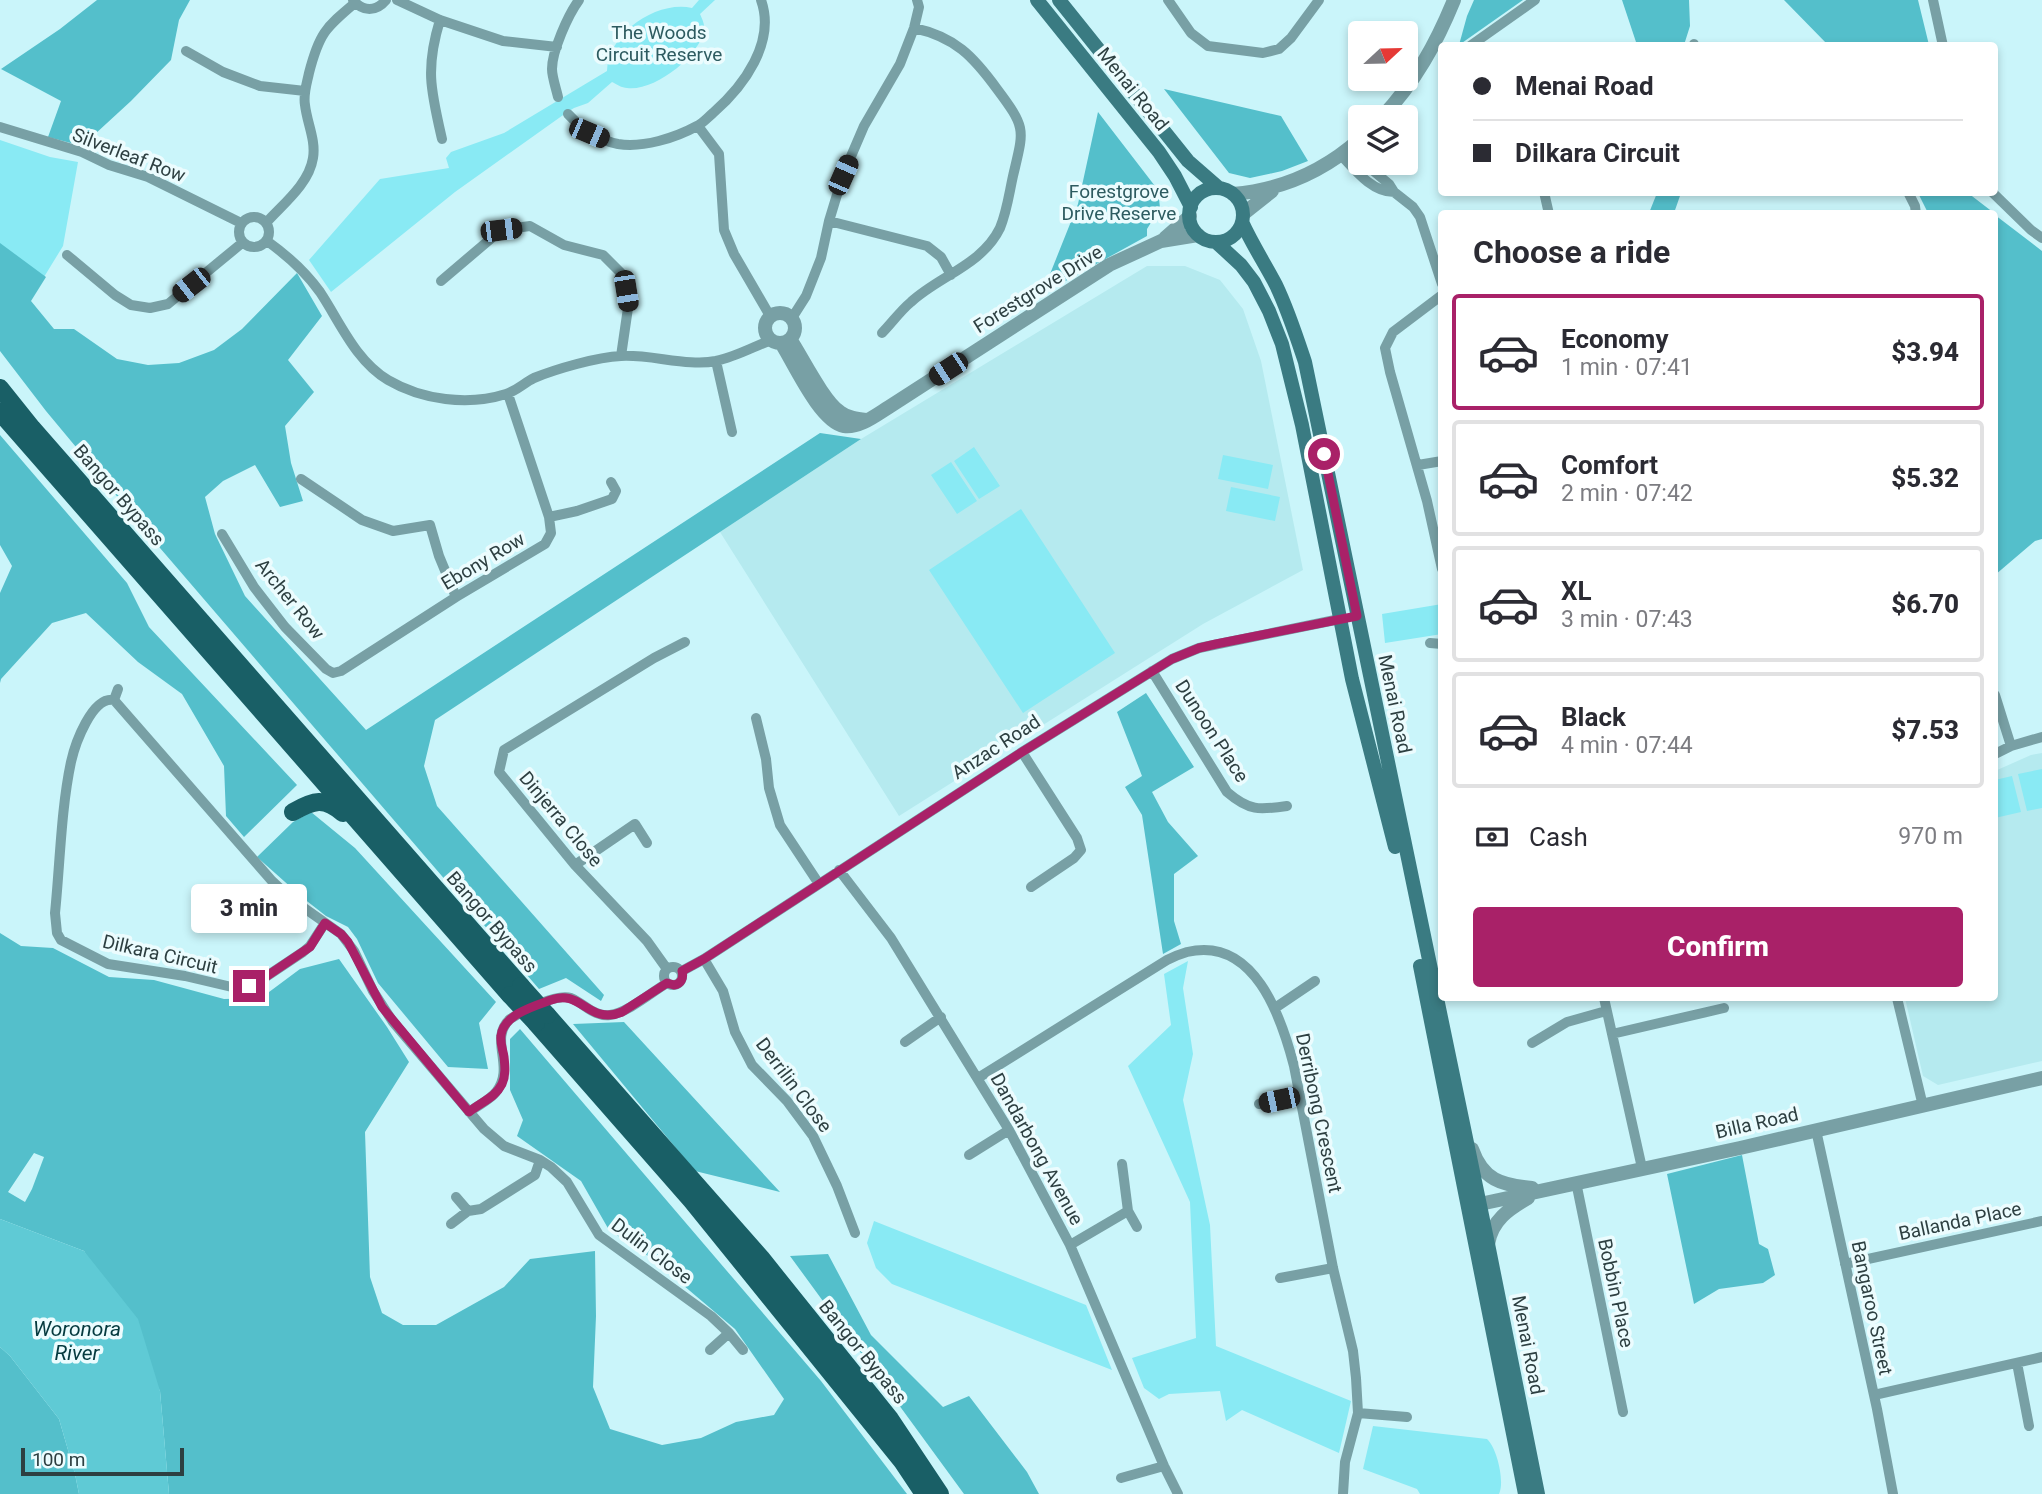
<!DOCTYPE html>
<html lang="en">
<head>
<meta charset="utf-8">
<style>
	body { margin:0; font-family:Roboto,sans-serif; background:#f7f7f7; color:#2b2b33; height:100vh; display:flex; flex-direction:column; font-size:26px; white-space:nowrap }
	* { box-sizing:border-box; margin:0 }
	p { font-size:23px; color:#7c7c81 }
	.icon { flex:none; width:38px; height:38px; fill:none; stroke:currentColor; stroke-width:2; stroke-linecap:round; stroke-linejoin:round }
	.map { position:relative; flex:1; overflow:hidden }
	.sheet { position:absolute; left:1438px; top:210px; width:560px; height:791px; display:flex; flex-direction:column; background:#fff; border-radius:7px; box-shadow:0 4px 10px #0003 }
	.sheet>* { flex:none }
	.top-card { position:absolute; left:1438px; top:42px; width:560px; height:154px; border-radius:7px; box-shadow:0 4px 10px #0003; display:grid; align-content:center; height:154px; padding:0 35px; background:#fff }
	.needle { width:46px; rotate:68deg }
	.buttons { position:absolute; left:1348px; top:21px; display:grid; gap:14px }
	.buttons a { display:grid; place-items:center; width:70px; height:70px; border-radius:7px; background:#fff; box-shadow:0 4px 10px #0003; font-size:35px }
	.scale { position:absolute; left:21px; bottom:18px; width:163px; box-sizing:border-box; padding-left:7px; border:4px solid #2d3f41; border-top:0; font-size:19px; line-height:24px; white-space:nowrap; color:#2d3f41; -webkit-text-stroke:5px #ecfcfe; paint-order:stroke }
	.end { position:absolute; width:32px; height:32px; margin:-16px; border:9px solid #a92168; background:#fff; box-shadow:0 0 0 4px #fff }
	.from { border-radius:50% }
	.bubble { position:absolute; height:49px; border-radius:7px; background:#fff; box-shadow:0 4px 10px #0003; font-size:23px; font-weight:800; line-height:49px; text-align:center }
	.car { position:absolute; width:21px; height:42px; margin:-21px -10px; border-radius:9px; box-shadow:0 0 5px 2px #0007; background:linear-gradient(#222 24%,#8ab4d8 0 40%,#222 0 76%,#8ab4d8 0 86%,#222 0) }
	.top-card b { display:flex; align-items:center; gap:24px; height:66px; font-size:26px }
	.top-card b+b { border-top:2px solid #e1e1e2 }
	.top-card i { width:18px; height:18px; background:#2b2b33 }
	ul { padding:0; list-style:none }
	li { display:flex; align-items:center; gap:21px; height:116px; margin:0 14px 10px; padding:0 21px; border:4px solid #e1e1e2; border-radius:7px }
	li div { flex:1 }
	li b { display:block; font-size:26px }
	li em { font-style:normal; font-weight:800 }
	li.on { border-color:#a92168 }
	li>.icon { width:63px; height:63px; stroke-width:1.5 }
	h2 { padding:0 35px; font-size:32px; line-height:84px }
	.pay { display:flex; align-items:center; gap:18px; height:77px; padding:0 35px; font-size:26px }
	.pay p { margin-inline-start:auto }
	.action { display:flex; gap:14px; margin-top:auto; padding:14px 35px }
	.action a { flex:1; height:80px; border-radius:7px; background:#a92168; color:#fff; font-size:28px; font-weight:800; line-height:80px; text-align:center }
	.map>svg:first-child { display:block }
	.built { fill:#b5eaef }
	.green { fill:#89eaf4 }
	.forest { fill:#54bfcb; fill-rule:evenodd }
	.water { fill:#5fcad5 }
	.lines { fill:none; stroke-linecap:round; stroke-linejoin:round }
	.minor { stroke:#78a0a5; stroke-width:10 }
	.tertiary { stroke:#78a0a5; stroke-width:14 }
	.secondary { stroke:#3a7b82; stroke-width:14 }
	.primary { stroke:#195f66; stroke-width:18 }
	.primary-bridge { stroke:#195f66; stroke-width:18 }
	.route { stroke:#a92168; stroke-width:9 }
	.labels { text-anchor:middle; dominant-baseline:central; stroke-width:7; stroke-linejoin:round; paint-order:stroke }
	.park-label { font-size:19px; fill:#2d5b60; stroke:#ecfcfe }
	.street-label { font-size:19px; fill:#2d3f41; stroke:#ecfcfe }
	.water-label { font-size:21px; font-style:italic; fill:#053a3f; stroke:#ecfcfe }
</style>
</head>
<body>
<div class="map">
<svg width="2042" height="1494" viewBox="0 0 2042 1494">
	<rect width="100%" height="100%" fill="#caf5fa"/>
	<path class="built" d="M1147,266H1185L1220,280L1243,309L1261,361L1303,570L1203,624L899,816L720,532L861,439Z
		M2042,753V1061L1938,1085L1923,1076L1905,998H1995V771L2031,755Z"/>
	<path class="green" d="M699,0H715L700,14C702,19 705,24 704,30C700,56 654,92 627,88C622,88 616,84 612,82L588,103L574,108L566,113L455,192L331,292L309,260L380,179L449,168L446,158L451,152L504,133L607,71C608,34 656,0 692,8Z
		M0,140L50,157L78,162L63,246L44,277L0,244Z
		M974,447L1000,486L979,499L954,461Z
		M1223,455L1273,465L1268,489L1218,479Z
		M951,462L977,501L957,514L931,475Z
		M1231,487L1280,497L1275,521L1226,511Z
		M1021,509L1115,653L1023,713L929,570Z
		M1442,604V634L1385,643L1382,614Z
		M2042,769V808L2027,811L2018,774Z
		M2012,776L2021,812L1995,818V780Z
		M1188,961L1183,988L1193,1054L1183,1100L1210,1225L1216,1346L1351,1401L1339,1453L1242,1410L1226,1421L1220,1391L1169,1394L1159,1399L1144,1388L1132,1358L1196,1338L1190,1202L1128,1066L1171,1025L1164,974Z
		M874,1221L1086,1305L1112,1370L892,1284L876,1268L867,1243Z
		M1373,1426L1487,1439C1497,1448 1505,1482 1499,1494H1420L1417,1489L1363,1469Z"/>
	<path class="forest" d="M97,0H190L179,20L171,60L131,101L82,146L48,137L61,101L1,69L60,29Z
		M1474,0H1523L1459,45L1467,16Z
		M1622,0H1689L1690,26L1684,45H1637Z
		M1784,0H1918L1929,45H1828Z
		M1164,89L1281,116L1308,161L1282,171L1250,178L1229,173Z
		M1098,112L1158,190L1160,208L1147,229V236L1042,294L1078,204Z
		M1657,193H1681L1674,213H1649Z
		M1918,193H1968L1994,213H1928Z
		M1995,215L2042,251V539L2035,541L1995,575Z
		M0,243L46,277L31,301L54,329H74L117,359L148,365L179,363L214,350L242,329L297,273L322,316L288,360L314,392L285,426L291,463L303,501L280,507L255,465L223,481L205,497L215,534L245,596L366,730L820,433L861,439L435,720L424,766L437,806L604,995L601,1001L566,978L539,989L160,548L46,411L0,351Z
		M0,435L127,583L149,627L297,785L244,837L226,816L224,766L182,694L138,662L86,613L52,623L1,679L0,683V593L12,566L0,545Z
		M1146,693L1194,767L1152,792L1168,822L1198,856L1174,874V921L1181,944L1163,954L1142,815L1125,787L1142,776L1117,712Z
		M311,812L355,848L496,1002L479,1023L488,1069L448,1067L378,983L357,939L348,927L326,916L303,898L257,857L293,822Z
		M0,933L21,946L53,948L109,977L154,980L224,999L261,998L300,969L339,959L387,1027L409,1062L365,1132L370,1277L382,1313L403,1325H436L504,1287L530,1259L595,1251L596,1316L593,1387L610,1429L662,1445L701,1438L736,1422L774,1415L784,1399L735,1329L651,1258L609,1230L581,1181L517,1136L523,1120L510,1090V1039L520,1029L821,1381L907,1494H169L160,1391L84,1251L0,1219ZM34,1153L44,1157L32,1189L25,1202L8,1192Z
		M624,1022L780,1192L695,1171L573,1024Z
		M1742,1155L1759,1244L1768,1249L1775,1275L1763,1283L1719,1289L1694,1304L1667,1174Z
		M828,1254L871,1335L943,1407L969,1396L1027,1472L1039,1494H964L790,1256Z
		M0,1347L10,1356L59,1419L75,1474L79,1494H0Z"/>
	<path class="water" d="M0,1219L84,1251L138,1319L160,1391L169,1494H79L75,1474L59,1419L10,1356L0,1347Z"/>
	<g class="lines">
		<path class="minor" d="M353,0C363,12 376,12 386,0
			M397,0L440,20L503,41L557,47
			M1168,0L1191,33L1208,46L1263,53L1279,49L1291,38L1319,0
			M1933,0L1943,46
			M440,20C425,69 431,91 442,139
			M1470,46L1535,0
			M1693,46L1694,44
			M186,51L223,72L260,86L305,91
			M558,97C556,88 552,77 552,69C552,51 568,15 579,0
			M568,114C582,129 597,140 618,144C643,148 675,138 697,126C703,123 708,117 713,113C744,86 776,42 761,0
			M698,126L719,154L724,230L734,254L770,316
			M0,127L82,152L109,165L148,177L241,223
			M1341,155C1355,170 1372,192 1394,192
			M1364,163L1389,184L1394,192L1413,207L1420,217L1442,284
			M1544,192L1549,214
			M1908,192L1915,206L1916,214
			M1992,192L2031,230L2042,238
			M239 232a15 15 0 1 1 30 0a15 15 0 1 1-30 0Z
			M829,221L927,246L941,257L951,275
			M266,223C283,204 309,184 313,158C316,140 307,123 305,105C303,94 307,83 309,73C319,34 325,28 355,3
			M267,241C288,256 305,271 320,292C340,322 355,360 388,380C422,400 468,406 506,394C516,391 524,383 534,378C556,369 597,357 621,356C650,354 689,367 716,361C735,357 753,347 771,340
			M67,255L115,295L131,305L150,308L168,304L242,243
			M441,281L501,230L530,226L564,245L603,255L623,275L628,308L621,356
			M1442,295L1393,332L1385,348L1390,372L1427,501L1442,569
			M792,318L806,296L821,258L829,221L843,175L864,126L900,64L914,28L919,7L917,0
			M882,333C892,323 900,311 911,302C939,276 982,265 1000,228C1007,211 1009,194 1013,176C1024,129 1027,129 997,89C973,56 955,37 914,28
			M716,361L732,432
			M1418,465L1442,461
			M301,479L362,520L393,531L430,525L439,556L456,597
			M549,517L577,511L612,499L616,491L611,482
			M222,534L254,587L285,627L326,669L333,673L341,671L456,597L545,544L551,533L549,517L508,394
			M1430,643L1442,644
			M1152,671L1227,792C1249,811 1259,810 1287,806
			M118,689L114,700C92,696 75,744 71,762C61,809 60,864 55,913L57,933L61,940L108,964L185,976L236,988L249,986L264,978L303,952L310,946L325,923
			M1995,695L2011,746
			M114,700L272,881L290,898L341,934L354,951L373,991L393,1022L484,1129L504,1146L540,1160L551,1167L567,1182L599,1235L711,1316L729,1333L743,1350
			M756,718L766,759L769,788L780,825L819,884
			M1022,752L1077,838L1081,850L1074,858L1031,887
			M1995,754L2011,746L2042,737
			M575,865L635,824L647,843
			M839,870L891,938L1009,1130L1070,1245L1164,1466L1178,1494
			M704,959L723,991L735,1032L752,1065L787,1101L813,1136L837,1186L855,1233
			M664 976a9 9 0 1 1 18 0a9 9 0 1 1-18 0Z
			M667,969L647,941L575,865L499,772L504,750L654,658L685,642
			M682,971L704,959L1022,752L1172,659L1199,648L1340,619
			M1604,998L1642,1168
			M1897,998L1923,1106
			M1275,1008L1315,981
			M1612,1034L1724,1008
			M905,1042L941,1017
			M1532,1043L1567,1022L1606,1011
			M978,1078L1167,960C1173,957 1180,954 1187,952C1254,936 1281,1016 1294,1066L1333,1268L1353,1351L1356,1378L1358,1413L1345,1462L1343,1494
			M1259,1104L1299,1095
			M469,1112C478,1105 490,1100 496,1092C516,1067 488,1039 510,1019C523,1011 556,993 571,998C585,1004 594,1017 610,1015C627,1013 652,992 667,983
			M1816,1130L1877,1409L1893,1494
			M969,1155L1009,1130
			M1122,1164L1128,1211L1137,1227
			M1576,1182L1623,1412
			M456,1197L468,1211
			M451,1224L468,1211L481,1209L535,1175L540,1160
			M1070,1245L1128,1211
			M1845,1264L2042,1221
			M1280,1278L1333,1268
			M710,1350L729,1333
			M2017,1363L2029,1426
			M1874,1395L2042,1357
			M1358,1413L1407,1417
			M1121,1478L1164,1466"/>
		<path class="tertiary" d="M1382,117C1415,82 1436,44 1454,0
			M1233,194C1281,190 1324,171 1360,139
			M1243,214L1272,191
			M1165,238L1190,216
			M765 328a15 15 0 1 1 30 0a15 15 0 1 1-30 0Z
			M790,339C802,357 824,402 840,412C848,418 857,419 866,420
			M781,343C794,363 820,422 844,426C860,428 876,415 889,407L1109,265L1161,241L1198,235
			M1472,1149C1483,1180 1501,1185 1532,1188
			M1480,1204L1740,1148L2042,1078
			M1488,1244C1492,1220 1509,1209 1528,1198"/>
		<path class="secondary" d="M1037,0L1159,152L1175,176L1191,207
			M1059,0L1188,161L1219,188
			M1189 215a27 27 0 1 1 54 0a27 27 0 1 1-54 0Z
			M1242,222C1252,244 1265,264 1276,285C1288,310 1296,335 1305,362L1488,1244L1538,1494
			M1216,242L1241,265L1254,282L1269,311L1282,344L1302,425L1352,679L1395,847
			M1420,966L1525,1494"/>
		<path class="primary" d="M0,388L32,428L521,986
			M0,412L510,995
			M293,812C314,800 324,797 343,813
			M547,1015L761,1258L890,1419L940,1494
			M536,1023L692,1201L902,1461L924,1494"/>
		<path class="primary-bridge" d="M521,986L547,1015
			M510,995L536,1023"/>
	</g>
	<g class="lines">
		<path class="route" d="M249,986L264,978L310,947L325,923L341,934L348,942L382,1007L469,1112C481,1102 495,1098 502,1084C506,1075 505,1066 504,1057C503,1050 500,1043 501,1036C503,1015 534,1006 551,1000C581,988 589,1026 622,1012L667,983L674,985C681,984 684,978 682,971L704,959L1022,752L1172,659L1199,648L1216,644L1357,616L1324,454"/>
	</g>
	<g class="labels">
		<g class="park-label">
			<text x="659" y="32">The Woods<tspan x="659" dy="22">Circuit Reserve</tspan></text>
			<text x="1119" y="191">Forestgrove<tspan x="1119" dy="22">Drive Reserve</tspan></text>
		</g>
		<g class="street-label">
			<text transform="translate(1133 89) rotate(51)">Menai Road</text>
			<text transform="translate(129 155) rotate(21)">Silverleaf Row</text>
			<text transform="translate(1038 289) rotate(-32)">Forestgrove Drive</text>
			<text transform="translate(119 495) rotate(49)">Bangor Bypass</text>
			<text transform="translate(483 561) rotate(-31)">Ebony Row</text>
			<text transform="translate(290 599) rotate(51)">Archer Row</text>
			<text transform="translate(1395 704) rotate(78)">Menai Road</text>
			<text transform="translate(1212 731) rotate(57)">Dunoon Place</text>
			<text transform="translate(996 747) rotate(-33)">Anzac Road</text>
			<text transform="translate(561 819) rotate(50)">Dinjerra Close</text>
			<text transform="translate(492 922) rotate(49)">Bangor Bypass</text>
			<text transform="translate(160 954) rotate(13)">Dilkara Circuit</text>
			<text transform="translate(794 1085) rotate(53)">Derrilin Close</text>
			<text transform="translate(1319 1113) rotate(78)">Derribong Crescent</text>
			<text transform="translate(1757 1123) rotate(-13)">Billa Road</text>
			<text transform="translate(1037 1149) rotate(61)">Dandarbong Avenue</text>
			<text transform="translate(1960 1221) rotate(-12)">Ballanda Place</text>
			<text transform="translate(652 1251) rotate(37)">Dulin Close</text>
			<text transform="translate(1616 1293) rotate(78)">Bobbin Place</text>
			<text transform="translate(1872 1308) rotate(78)">Bangaroo Street</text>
			<text transform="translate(1528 1345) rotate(79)">Menai Road</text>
			<text transform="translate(863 1352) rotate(51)">Bangor Bypass</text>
		</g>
		<g class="water-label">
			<text x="77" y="1329">Woronora<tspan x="77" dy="24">River</tspan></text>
		</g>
	</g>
</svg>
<div class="buttons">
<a><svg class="needle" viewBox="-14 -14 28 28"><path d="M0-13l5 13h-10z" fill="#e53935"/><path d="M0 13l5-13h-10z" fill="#7c7c81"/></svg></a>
<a><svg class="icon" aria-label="layers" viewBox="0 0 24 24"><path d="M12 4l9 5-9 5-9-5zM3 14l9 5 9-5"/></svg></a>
</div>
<div class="scale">100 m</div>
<i class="end from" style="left:1324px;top:454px"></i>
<i class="end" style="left:249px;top:986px"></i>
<div class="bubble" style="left:191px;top:884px;width:116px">3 min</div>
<i class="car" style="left:589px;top:133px;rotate:113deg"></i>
<i class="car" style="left:843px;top:175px;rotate:24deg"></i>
<i class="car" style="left:501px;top:230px;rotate:83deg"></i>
<i class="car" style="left:191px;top:285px;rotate:232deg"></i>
<i class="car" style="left:626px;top:291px;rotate:171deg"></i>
<i class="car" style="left:948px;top:369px;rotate:237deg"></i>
<i class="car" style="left:1279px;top:1100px;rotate:258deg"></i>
<div class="top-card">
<b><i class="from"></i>Menai Road</b>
<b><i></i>Dilkara Circuit</b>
</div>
<section class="sheet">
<h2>Choose a ride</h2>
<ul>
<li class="on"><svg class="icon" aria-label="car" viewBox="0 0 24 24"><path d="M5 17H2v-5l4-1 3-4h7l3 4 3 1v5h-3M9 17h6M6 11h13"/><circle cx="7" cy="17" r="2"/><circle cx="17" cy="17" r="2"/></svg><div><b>Economy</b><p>1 min · 07:41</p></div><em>$3.94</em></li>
<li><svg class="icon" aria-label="car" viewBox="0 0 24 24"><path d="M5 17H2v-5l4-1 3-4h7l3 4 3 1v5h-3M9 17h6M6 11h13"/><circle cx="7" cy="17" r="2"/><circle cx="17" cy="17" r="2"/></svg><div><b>Comfort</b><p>2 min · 07:42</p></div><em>$5.32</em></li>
<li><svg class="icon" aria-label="car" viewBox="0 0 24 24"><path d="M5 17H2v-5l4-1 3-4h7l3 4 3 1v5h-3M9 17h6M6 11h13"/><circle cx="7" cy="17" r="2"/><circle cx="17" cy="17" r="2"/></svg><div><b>XL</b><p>3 min · 07:43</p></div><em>$6.70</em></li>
<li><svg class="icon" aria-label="car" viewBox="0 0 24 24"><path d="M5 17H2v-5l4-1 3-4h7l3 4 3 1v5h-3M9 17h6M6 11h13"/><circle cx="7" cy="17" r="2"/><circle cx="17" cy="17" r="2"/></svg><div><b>Black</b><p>4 min · 07:44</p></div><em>$7.53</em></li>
</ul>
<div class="pay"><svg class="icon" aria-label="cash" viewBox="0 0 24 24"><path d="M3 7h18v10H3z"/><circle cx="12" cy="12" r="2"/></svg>Cash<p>970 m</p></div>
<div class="action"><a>Confirm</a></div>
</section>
</div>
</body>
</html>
